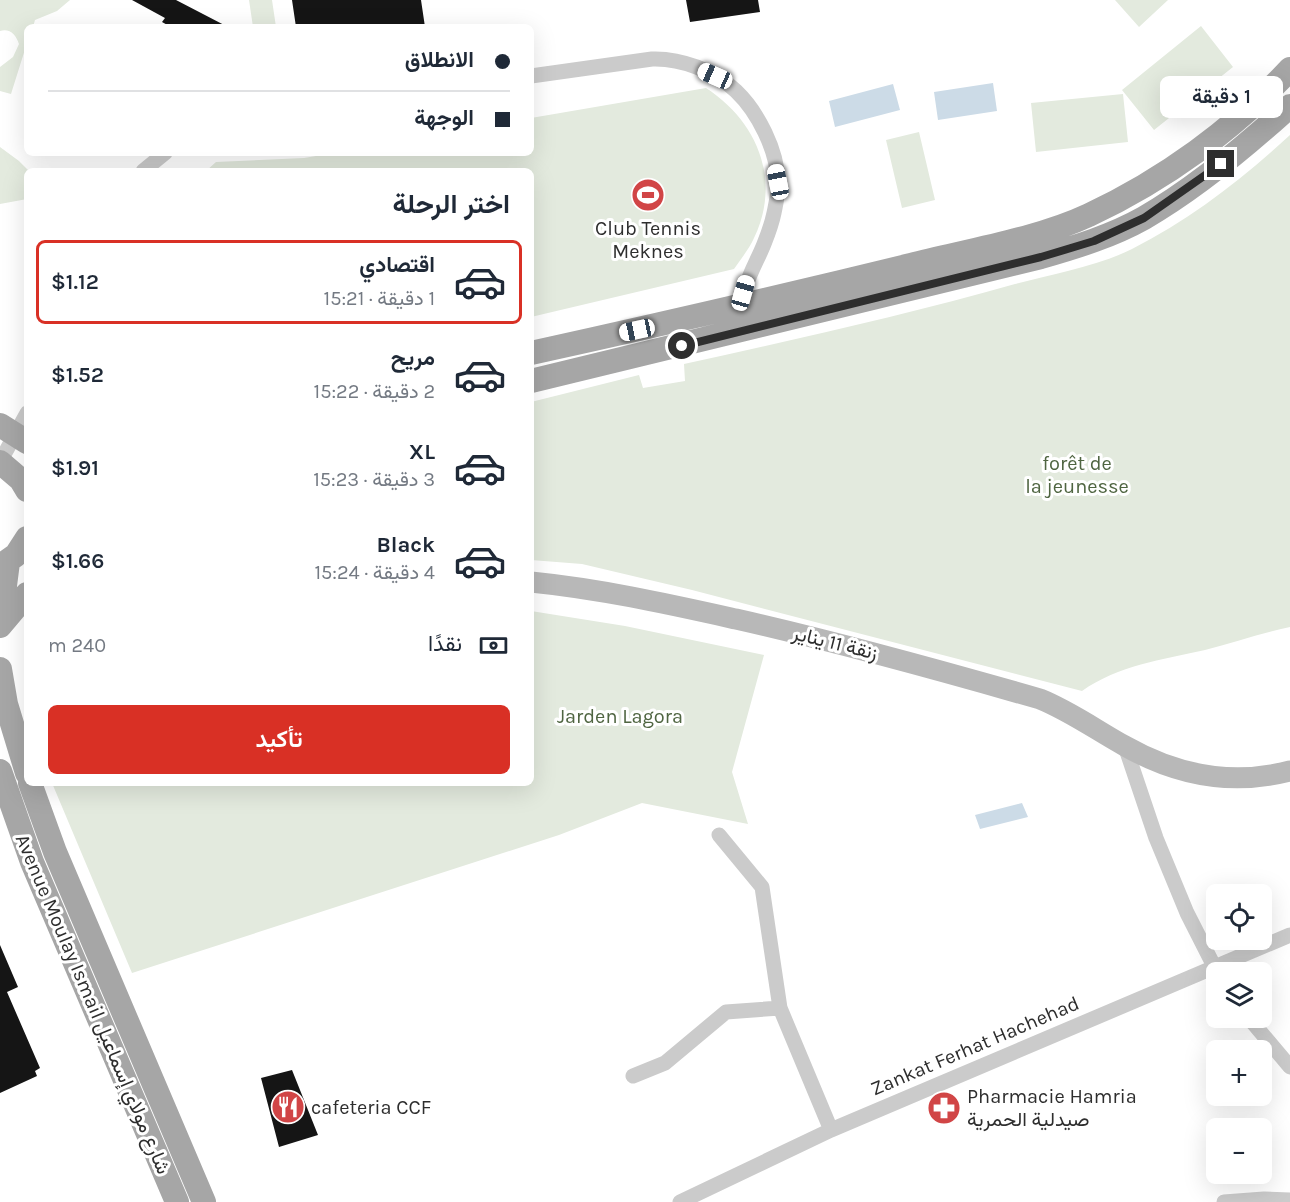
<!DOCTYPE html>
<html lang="ar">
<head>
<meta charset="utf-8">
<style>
	body { margin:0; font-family:Karla,Vazirmatn,sans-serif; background:#f6f6f7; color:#1f2937; direction:rtl; height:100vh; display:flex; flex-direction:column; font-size:22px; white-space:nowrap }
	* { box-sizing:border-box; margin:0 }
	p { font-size:20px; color:#747a83 }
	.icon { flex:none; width:33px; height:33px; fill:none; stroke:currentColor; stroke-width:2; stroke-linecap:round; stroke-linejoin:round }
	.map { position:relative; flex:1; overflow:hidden; direction:ltr }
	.side { position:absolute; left:24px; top:168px; width:510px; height:618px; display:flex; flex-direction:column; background:#fff; border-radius:9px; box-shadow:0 6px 24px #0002; direction:rtl }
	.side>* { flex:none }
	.hud { position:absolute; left:24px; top:24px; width:510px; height:132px; border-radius:9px; box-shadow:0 6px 24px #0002; direction:rtl; display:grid; align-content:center; height:132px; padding:0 24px; background:#fff }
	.fabs { position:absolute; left:1206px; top:884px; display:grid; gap:12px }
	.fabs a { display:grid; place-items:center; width:66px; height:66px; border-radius:9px; background:#fff; box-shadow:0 6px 24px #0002; font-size:30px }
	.end { position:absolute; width:27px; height:27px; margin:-14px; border:8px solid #2e2e2e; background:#fff; box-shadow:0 0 0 3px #fff }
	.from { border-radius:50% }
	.bubble { position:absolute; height:42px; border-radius:9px; background:#fff; box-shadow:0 6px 24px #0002; font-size:20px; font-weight:600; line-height:42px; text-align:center; direction:rtl }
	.car { position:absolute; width:18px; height:36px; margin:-18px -9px; border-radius:8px; box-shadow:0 0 4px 2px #0007; background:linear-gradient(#fff 24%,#345 0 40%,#fff 0 76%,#345 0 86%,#fff 0) }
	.hud b { display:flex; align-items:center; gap:21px; height:57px; font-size:22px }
	.hud b+b { border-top:2px solid #e0e1e3 }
	.hud i { width:15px; height:15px; background:#1f2937 }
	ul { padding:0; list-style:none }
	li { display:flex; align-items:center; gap:18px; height:84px; margin:0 12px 9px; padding:0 12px; border:3px solid transparent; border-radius:9px }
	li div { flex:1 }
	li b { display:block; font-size:22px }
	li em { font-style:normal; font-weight:600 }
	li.selected { border-color:#d93025 }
	li>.icon { width:54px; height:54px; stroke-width:1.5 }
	h2 { padding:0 24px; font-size:27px; line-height:72px }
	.pay { display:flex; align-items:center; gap:15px; height:66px; padding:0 24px; font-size:22px }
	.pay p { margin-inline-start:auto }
	.button { display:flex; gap:12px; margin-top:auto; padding:12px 24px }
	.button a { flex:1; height:69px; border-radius:9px; background:#d93025; color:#fff; font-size:24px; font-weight:600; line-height:69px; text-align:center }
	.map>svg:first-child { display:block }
	.green { fill:#e3eade }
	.water { fill:#ccdbe7 }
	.building { fill:#151515 }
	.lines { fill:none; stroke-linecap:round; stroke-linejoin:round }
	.street { stroke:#cbcbcb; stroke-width:15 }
	.secondary { stroke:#b8b8b8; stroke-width:21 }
	.primary { stroke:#a6a6a6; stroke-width:24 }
	.route { stroke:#2e2e2e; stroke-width:8 }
	.labels { text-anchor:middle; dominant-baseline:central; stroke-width:6; stroke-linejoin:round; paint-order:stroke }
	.poi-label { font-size:20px; fill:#2e2e2e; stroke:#fff; text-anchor:start }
	.park-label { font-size:20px; fill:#4f6541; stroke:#fff }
	.street-label { font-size:20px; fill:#2e2e2e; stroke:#fff }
</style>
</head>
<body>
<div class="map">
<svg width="1290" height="1202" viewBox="0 0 1290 1202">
	<rect width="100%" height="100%" fill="#fff"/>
	<path class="green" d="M0,0H70L57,11L35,20L33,27H27V43L11,94L0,91V67L13,57L19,44C16,35 10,28 0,31Z
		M249,0H272L276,27H253Z
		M1115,0H1168L1139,27Z
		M1201,26L1233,67L1154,130L1122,90Z
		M706,88C757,121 782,180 754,238C749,249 741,259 734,269L531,317V171H206L216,162L304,158L334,153H531V118Z
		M1123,94L1128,142L1036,152L1031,103Z
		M919,132L935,200L902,208L886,140Z
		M1290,135V627C1261,633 1233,643 1205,650C1161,660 1119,665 1082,691L692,590L582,564L531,560V402L639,375L643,388L685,381L684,364C794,340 905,315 1015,284C1050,275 1101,265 1132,249C1191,219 1242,179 1290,135Z
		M0,147L19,161L29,171H27V199L0,204Z
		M531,611L625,626L764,655L732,772L748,824L642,803L559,835L132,973L52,783H531Z"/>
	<path class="water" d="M993,83L997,111L938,120L934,92Z
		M893,84L900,110L835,127L829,101Z
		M1022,803L1028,817L980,829L975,815Z"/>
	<path class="building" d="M132,0H176L228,27H171L162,22L165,18Z
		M292,0H421L425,27H296Z
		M686,0H758L760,12L690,22Z
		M0,945L18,987L7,992L40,1068L35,1071L37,1076L0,1093Z
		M292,1070L318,1135L279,1147L261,1078Z"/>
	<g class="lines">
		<path class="street" d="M531,76L652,59C681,58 715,71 736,91C758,112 777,150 778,181C779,191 776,203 774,213C772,223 768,234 764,244C755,267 740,286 745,312
			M143,171L165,153
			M0,462L27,413
			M1125,746L1156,838L1187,913L1217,972
			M719,835L762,887L780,1008L831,1130
			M1248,1017L1290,1067
			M633,1076L665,1063L726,1012L780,1008
			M680,1202L831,1130L1290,935
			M1224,1202L1264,1199L1290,1200"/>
		<path class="secondary" d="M531,582C601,589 668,604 736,619C838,642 939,670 1040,699C1070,711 1096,730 1125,746C1176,775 1232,786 1290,771"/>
		<path class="primary" d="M531,353C658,325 784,296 911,265C966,251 1038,239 1089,215C1164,180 1234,129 1290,69
			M531,381L1041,257C1076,247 1112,236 1144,218C1196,188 1245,147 1290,106
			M0,425L27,442
			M0,462L21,480L27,490
			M0,566L16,555L27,538
			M0,625L8,562
			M0,626L27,594
			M0,669L6,704L27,773
			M0,771L32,862L177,1202
			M30,783L55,852L204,1202"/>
	</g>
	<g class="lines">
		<path class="route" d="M682,346L1041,257L1094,241L1144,218L1221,164"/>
	</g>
	<defs>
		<symbol id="stadium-disc" viewBox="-11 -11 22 22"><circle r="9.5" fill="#d14546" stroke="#fff"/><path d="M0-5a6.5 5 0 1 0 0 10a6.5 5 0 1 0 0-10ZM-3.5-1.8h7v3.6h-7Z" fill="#fff"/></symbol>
		<symbol id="restaurant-disc" viewBox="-11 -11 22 22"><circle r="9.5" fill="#d14546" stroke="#fff"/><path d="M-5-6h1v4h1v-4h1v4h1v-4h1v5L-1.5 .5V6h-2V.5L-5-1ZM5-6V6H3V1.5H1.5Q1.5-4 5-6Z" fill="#fff"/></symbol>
		<symbol id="pharmacy-disc" viewBox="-11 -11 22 22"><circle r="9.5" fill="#d14546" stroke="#fff"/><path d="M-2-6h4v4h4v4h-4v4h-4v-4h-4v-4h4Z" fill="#fff"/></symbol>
	</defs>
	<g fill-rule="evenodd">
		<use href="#stadium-disc" x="629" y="176" width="38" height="38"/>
		<use href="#restaurant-disc" x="269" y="1088" width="38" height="38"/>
		<use href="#pharmacy-disc" x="925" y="1089" width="38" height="38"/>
	</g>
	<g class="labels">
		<g class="poi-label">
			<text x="648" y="228" text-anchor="middle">Club Tennis<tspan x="648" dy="23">Meknes</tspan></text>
			<text x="967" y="1096">Pharmacie Hamria<tspan x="967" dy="23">صيدلية الحمرية</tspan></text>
			<text x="311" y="1107">cafeteria CCF</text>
		</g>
		<g class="park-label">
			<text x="1077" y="463">forêt de<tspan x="1077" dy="23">la jeunesse</tspan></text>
			<text x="620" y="716">Jarden Lagora</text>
		</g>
		<g class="street-label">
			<text transform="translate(835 643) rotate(14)">زنقة 11 يناير</text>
			<text transform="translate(93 1004) rotate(67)">Avenue Moulay Ismail شارع مولاي إسماعيل</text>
			<text transform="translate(975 1046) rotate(-23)">Zankat Ferhat Hachehad</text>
		</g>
	</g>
</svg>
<div class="fabs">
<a><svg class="icon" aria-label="locate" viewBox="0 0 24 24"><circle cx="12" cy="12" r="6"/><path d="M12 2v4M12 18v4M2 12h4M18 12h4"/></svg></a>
<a><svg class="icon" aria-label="layers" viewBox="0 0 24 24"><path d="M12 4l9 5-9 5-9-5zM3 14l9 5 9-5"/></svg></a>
<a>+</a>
<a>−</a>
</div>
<i class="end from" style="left:682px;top:346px"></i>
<i class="end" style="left:1221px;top:164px"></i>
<div class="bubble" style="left:1160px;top:76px;width:123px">1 دقيقة</div>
<i class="car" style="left:715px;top:76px;rotate:294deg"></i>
<i class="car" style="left:778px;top:182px;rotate:349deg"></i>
<i class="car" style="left:743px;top:293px;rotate:16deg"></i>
<i class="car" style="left:637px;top:330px;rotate:258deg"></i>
<div class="hud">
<b><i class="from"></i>الانطلاق</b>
<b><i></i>الوجهة</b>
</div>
<section class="side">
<h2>اختر الرحلة</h2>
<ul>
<li class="selected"><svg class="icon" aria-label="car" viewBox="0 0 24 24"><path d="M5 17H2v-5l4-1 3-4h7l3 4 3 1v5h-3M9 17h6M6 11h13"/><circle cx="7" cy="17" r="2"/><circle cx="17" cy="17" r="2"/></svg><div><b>اقتصادي</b><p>1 دقيقة · 15:21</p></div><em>$1.12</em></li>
<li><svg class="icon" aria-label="car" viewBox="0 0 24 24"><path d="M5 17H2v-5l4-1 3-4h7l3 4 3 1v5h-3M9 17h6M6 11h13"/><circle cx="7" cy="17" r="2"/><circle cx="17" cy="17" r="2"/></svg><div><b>مريح</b><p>2 دقيقة · 15:22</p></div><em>$1.52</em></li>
<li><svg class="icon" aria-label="car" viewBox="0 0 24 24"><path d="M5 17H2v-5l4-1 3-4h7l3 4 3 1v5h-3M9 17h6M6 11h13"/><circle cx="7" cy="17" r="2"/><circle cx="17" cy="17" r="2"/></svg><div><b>XL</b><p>3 دقيقة · 15:23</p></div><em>$1.91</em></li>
<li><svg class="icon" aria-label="car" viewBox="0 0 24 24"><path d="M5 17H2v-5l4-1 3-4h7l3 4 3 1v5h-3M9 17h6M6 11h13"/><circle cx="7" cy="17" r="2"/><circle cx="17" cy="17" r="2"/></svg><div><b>Black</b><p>4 دقيقة · 15:24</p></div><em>$1.66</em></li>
</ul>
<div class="pay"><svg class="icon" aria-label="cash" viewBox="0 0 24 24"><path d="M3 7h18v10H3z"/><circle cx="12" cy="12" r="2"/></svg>نقدًا<p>240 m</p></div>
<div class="button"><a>تأكيد</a></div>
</section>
</div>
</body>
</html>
